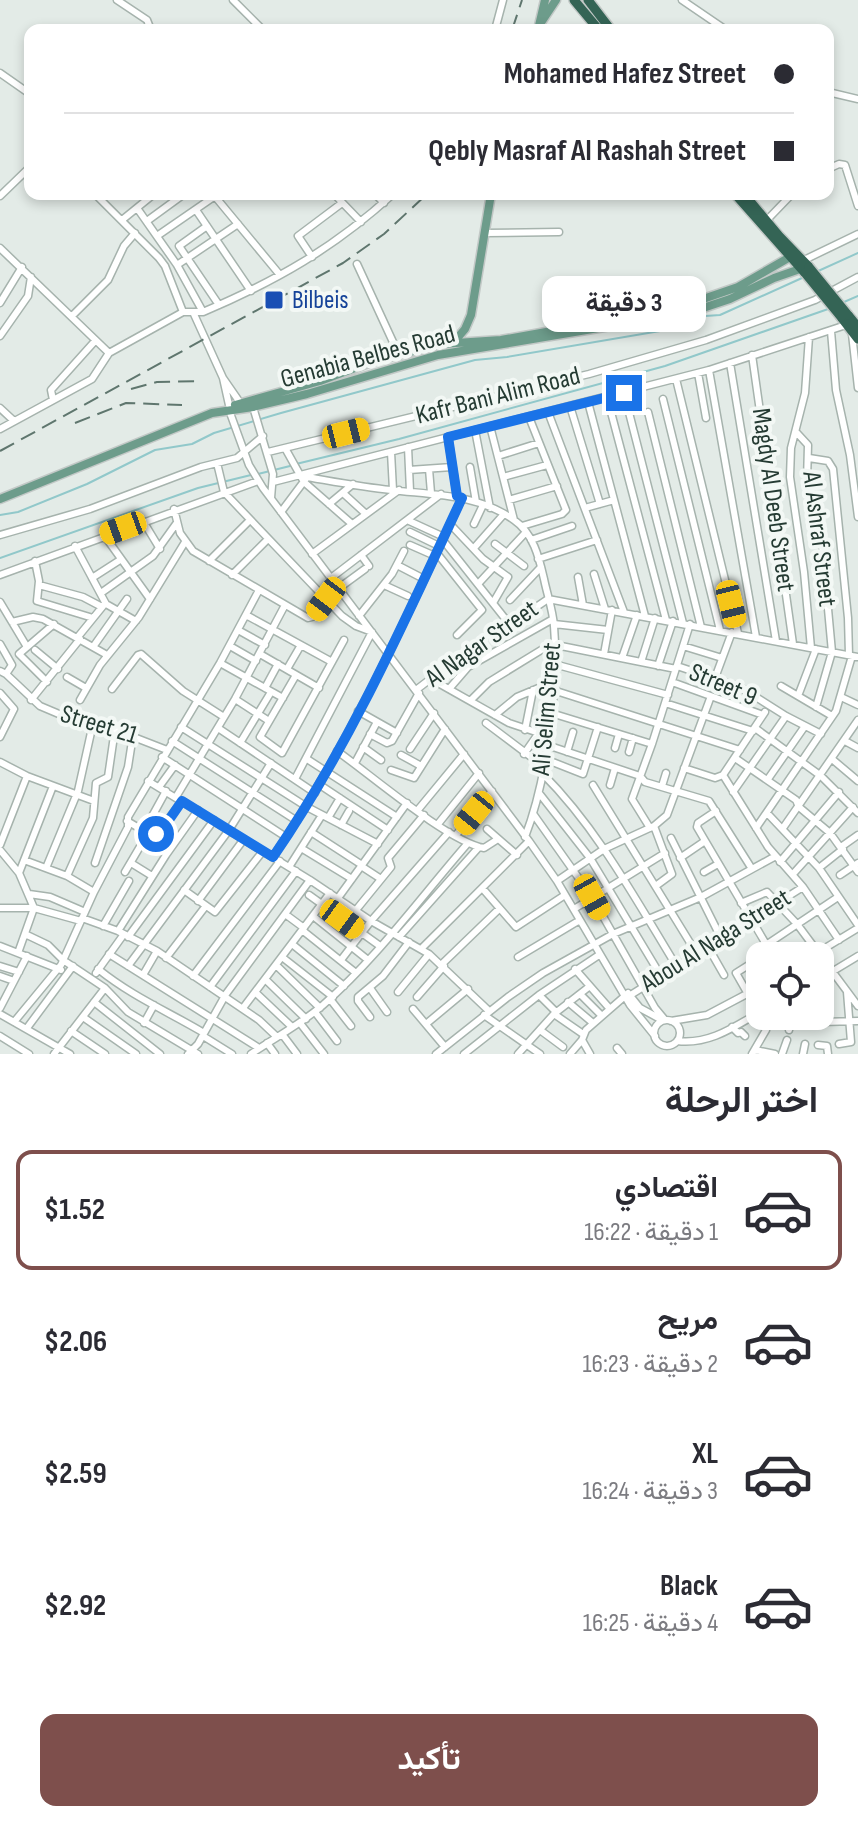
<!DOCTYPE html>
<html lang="ar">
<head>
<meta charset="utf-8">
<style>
	body { margin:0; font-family:"Sofia Sans Condensed",Vazirmatn,sans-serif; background:#f7f7f7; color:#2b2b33; direction:rtl; height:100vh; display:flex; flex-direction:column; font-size:30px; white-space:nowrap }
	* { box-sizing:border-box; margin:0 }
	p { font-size:26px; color:#7c7c81 }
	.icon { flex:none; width:44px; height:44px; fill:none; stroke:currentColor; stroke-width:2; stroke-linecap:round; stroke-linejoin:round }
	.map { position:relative; height:1054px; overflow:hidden; direction:ltr }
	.details { display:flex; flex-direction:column; background:#fff; flex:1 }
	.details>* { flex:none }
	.banner { position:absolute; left:24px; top:24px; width:810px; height:176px; border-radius:16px; box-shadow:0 4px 12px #0003; direction:rtl; display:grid; align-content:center; height:176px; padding:0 40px; background:#fff }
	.buttons { position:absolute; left:746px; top:942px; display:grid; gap:16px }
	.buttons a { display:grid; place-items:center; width:88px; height:88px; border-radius:16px; background:#fff; box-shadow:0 4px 12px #0003; font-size:40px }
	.end { position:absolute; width:36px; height:36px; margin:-18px; border:10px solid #1a73e8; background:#fff; box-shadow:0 0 0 4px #fff }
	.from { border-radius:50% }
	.bubble { position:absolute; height:56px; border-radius:16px; background:#fff; box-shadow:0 4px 12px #0003; font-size:26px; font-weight:700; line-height:56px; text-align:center; direction:rtl }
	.car { position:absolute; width:24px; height:48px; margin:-24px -12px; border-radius:10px; box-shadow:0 0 6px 2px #0007; background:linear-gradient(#f5c518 24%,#345 0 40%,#f5c518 0 76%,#345 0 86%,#f5c518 0) }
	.banner b { display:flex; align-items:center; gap:28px; height:76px; font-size:30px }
	.banner b+b { border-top:2px solid #e1e1e2 }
	.banner i { width:20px; height:20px; background:#2b2b33 }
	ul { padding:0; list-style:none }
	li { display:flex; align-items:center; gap:24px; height:120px; margin:0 16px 12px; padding:0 24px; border:4px solid transparent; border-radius:16px }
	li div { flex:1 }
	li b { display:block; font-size:30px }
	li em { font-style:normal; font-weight:700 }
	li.on { border-color:#7e4f4c }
	li>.icon { width:72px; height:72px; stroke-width:1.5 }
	h2 { padding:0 40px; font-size:36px; line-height:96px }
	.primary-button { display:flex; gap:16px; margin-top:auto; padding:16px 40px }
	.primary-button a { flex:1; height:92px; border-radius:16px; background:#7e4f4c; color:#fff; font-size:32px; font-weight:700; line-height:92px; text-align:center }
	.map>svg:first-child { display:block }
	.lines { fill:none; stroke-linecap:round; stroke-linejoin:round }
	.stream { stroke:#91c8ca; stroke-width:2 }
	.minor-casing { stroke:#a6b3ad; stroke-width:9 }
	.major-casing { stroke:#c2c8c6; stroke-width:11 }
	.highway-casing { stroke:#c2c8c6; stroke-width:12 }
	.minor { stroke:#fff; stroke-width:6 }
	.major { stroke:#6d9c8b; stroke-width:8 }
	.highway { stroke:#346455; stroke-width:9 }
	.rail { stroke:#5f766e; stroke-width:2; stroke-dasharray:16 8; stroke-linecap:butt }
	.highway-bridge-casing { stroke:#c2c8c6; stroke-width:12; stroke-linecap:butt }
	.highway-bridge { stroke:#346455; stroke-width:9 }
	.route { stroke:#1a73e8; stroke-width:10 }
	.transit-dot { fill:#1a4fb4; stroke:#f3f8f5; stroke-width:3 }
	.labels { text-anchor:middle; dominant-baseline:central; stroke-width:8; stroke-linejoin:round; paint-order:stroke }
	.transit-label { font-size:26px; fill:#164399; stroke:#f3f8f5; text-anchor:start }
	.street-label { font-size:26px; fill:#253b33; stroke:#f3f8f5 }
</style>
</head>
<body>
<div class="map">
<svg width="858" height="1054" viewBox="0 0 858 1054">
	<rect width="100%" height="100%" fill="#e3ebe7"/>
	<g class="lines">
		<path class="stream" d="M816,272L858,253
			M844,302L858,296
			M296,464L399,439L665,366L831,308
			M258,474L290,466
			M0,515L18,512L87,484L155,450L192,444L214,433L281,413L475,360L507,357L660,331L691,317L720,315L802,278
			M0,558L198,488L251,475"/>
		<defs>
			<path id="minor" d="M117,0L147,20L151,30
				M233,0L263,30
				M682,0L726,30
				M495,30L503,0
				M0,73L30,94
				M828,92L858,99
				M828,169L839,164L845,165L858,206
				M95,194L159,258L165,266L183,312
				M213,194L280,275
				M334,194L361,222
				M375,194L384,203
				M0,196L30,167
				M196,210L251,291
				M122,220L154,194
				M147,221L184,194
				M766,221L792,194
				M207,226L179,246L219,305
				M485,233L559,232
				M157,236L215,196
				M0,248L109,353L92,379L0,429
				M312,257L298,236L342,203
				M802,261L858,234
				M357,264L399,355
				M177,265L238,224
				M0,303L22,267
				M193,312L223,378L241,404
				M203,312C276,281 334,248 393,194
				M72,316L108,280L124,246L135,233
				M831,331L836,390L850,455L858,517
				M852,334L858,388
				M0,336L28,296L31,277
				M809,337L805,393L791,448L790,477L804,572L811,648
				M109,353L183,312H203L177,265L137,208
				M752,355L793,644
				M730,363L776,641
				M709,370L756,637
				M698,373L706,418
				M223,378L229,405
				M676,379L738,633
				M624,393L683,623
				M607,397L666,620
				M663,399L720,630
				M53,400L51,390L95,341
				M588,402L645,616
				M570,406L600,504
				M253,407L273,474L271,498
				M0,408L14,421
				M229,410L249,465L263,488L529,841L557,881L630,1005L655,1036
				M548,412L624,612
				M648,412L701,627
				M490,426L514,520
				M475,430L490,508
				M796,432L808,445L807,481L819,512L832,652L816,707
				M448,437L457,496
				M408,447L410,491
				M285,448L304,482L352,524
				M268,452L589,374L706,340L815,300L858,277
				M391,452L393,490
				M498,456L539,443
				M809,458L828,461L833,469L848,618L849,655
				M217,463L224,492L342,616L356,626L372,632L295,779
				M470,467L476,502
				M429,469L431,493
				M409,470L452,467
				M301,476C331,481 361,487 391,490C433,495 478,494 514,520C533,533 539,557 544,579C547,594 553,611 554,626C559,687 547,780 525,837
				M503,477L547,465
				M273,482L709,370L846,325
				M343,493L366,514
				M509,500L557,486
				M329,504L353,484
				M585,508L614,500
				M174,509L180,533L193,551L308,618L312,617L326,599
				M281,512L305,480
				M407,520L444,537
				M143,521L160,549
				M450,524L483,559L508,577L493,603
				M474,524L483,505
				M522,526L562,514L566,510L529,417
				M410,532L439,546
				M0,535L90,509L201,467L237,458L263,436
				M104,535L150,599
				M442,539L507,621
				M531,540L572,526
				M495,544L524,566
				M410,545L435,556
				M75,546L106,604L136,621
				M474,548L504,514
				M436,552L482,610L457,635
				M312,554L399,490
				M361,555L369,566
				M538,559L597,540
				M35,561L39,581L37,601L93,618
				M209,561L249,521
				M397,565L424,579
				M594,574L605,609
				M0,575L258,481
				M232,575L267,540
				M578,577L583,605
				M92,578L120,560
				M331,578L441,494
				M478,584L526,532
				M39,585L83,597L102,607
				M384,585L408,596
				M339,588L365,569
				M101,593L153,556L176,524
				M510,600L541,567
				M0,602L27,647
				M246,615L332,662
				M359,616L392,574L404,551
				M12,622L33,617L43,619L107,655
				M554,624L608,630
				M238,630L265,645
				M77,638L103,606
				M0,644L12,665L6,674
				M230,646L256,661
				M683,646L722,658
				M93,647L127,599
				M35,650L58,669
				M260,654L319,688
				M604,654L612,610
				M622,658L637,615
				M641,662L655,618
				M220,663L283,698
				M554,664L668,695
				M658,666L673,621
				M677,666L740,687L786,716L821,734
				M287,669L301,645
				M0,671L6,674L40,706L92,728L95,722L167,750
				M296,675L260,737L282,753L344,640
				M67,677L86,688
				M715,678L732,632
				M431,679L509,723L548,736
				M47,682L19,654L54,624
				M672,682L763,715
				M781,686L832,716
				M265,688L278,664
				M112,689L138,655L141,654L183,691L224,717
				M449,689L468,667L553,619
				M416,690L506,621L514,622L548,599L858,657
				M553,690L740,750
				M0,693L14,709L0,737
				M798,696L816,649
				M841,697L858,705
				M235,699L269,721
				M31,700L80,639
				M80,700L100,665L139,617L185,542
				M470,701L489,682L551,644L676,669
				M665,703L753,731
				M358,711L397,733
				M551,713L652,744
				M495,715L517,697L553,682
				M486,723L543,766
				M181,727L307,807L378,844
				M218,728L315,793
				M755,728L821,776L858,813
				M525,730L533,690
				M370,734L387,743L392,741L419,693
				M172,741L297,821
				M845,741L858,748
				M240,743L271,692
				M547,745L640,776L645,782L709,801L752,869
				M363,747L381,760
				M615,748L619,734
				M410,749L434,713
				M337,751C371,775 447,841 484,848L498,839
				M567,752L573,732
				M629,752L633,738
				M524,754L538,734
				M401,755L421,766
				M162,757L286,837
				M735,758L796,800L799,807L830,833L858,872
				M307,759L397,817
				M545,759L583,774L598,727
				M832,759L858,781
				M0,762L27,776L94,801
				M355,763L377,722
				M684,768L715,778L723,775
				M391,770L414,778L445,729
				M542,773C598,829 636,900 677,967
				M723,775L768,847L803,887L839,940
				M723,775L765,712
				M768,779L805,726
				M148,781L310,880L371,921L429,954L489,1011
				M320,785L388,830
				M593,785L697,954
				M610,785L615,768
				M662,786L666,773
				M159,787L175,765
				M733,792L786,716
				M539,793L590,858L661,976
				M176,797L235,699L285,605
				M417,811L464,754
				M716,811L698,823L697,827L773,956
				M767,813L819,868L858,925
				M534,815L592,897L655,1008L665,1020
				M328,818L340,798
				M127,821L144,831L158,833L182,801
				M438,824L479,773
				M341,825L349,811
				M654,826L672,874L657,885
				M650,828L632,799L652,744L690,624
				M756,828L836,711L852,656
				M783,828L858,720
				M487,829L517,855
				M144,831L166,791
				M311,832L362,865
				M456,835L492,791
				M671,838L721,938
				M0,845L27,776
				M841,847L858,835
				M301,848L352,879
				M0,850L19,873L34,908L18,953
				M273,857C349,745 405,621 462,498
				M680,858L705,841
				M24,860L67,876L93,818L96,783L108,777L115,729
				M780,862L839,792
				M95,863L128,767L133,735
				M131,863L152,876
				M361,866L381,879
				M289,867L322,815
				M46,868L78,791L92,728
				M819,868L843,849
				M125,872L148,833
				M704,872L718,864
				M19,873L53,786
				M793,874L853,807
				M840,875L858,863
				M67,876L94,892
				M557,881L604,849L654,826L667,815L711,696
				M483,889L516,927L565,895
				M184,890L215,912L263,851
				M29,894L50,897L85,912
				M309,895L380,946
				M338,898L407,803
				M198,901L244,839
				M741,903L767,892L797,924L858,1006
				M0,908H34L81,921
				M574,909L665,853
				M356,910L391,867L388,858L424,815
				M285,914L304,928
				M313,916L368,960
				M82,918L118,931L157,951L259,1020L277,1037
				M103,926L129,881
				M302,930L356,973
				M118,931L166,855L198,810
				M25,934L48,945L63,960L105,988L128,1012L198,1054
				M128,937L214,820
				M399,937L479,847
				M292,944L344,986
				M766,945L838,897
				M0,946L61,970
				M708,947L724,975
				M421,949L529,841
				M109,954L259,1048
				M812,956L858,928
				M282,957L333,997
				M518,957L580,920
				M166,958L205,907
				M341,960L371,921L449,832
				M442,964L499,909
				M276,965L320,1008
				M0,966L19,972
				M128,966L229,830L271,763
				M98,969C133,997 167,1011 204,1033
				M575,969L610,1009
				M96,973L124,934
				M143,975L157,951
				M0,976L14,981
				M193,976L280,861
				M265,979L306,1019
				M820,979L858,956
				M210,987L296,871
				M370,988L387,1012
				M255,992L292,1027
				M398,992L429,954
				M628,993L640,1008L662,1020
				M580,994L602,1016
				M748,994L736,973L755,961
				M539,995L556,1012
				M629,996L803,887
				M417,997L444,966
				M330,999L351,1026
				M94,1002L160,1054
				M568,1002L593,1023
				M0,1008L27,956
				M243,1008L330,893
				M413,1009L445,1047
				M315,1012L337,1041
				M0,1014L70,1054
				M554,1014L583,1034
				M484,1015L540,1054
				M787,1016L822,1022L858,1021
				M83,1017L136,1054
				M370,1017L358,1001V997L383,976L409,942
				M654 1033a13 13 0 1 1 26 0a13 13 0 1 1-26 0Z
				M671,1021L707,1015L760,987
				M14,1022L61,965L94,892L128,827V817L220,663L259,590
				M144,1023L154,1005
				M300,1023L324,1054
				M426,1024L468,989
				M732,1027L738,1033L741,1032L745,1036
				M27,1028L73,966
				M540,1030L563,1047
				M789,1030L791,1017
				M71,1031L105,1054
				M282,1034L297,1054
				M0,1036L29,1054
				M203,1036L232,1054
				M582,1040L590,1054
				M677,1041C709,1045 734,1027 760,1012
				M267,1043L275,1054
				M839,1044L851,1042L847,992
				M818,1045L827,1046L828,1054
				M617,1048L622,1054
				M755,1050L775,1054
				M54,1054L105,988
				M188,1054L198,1044L226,994L310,880
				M251,1054C274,1038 301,1024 323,1005C377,958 421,897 468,843
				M436,1054L508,997L543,973L613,934L701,897L774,857
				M464,1054L539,995L599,955
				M518,1054L554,1014L590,986
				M570,1054L582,1040L586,1030L625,996
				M752,1054L766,1030L757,1014
				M782,1054L787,1040
				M803,1054L805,1044"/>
			<path id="major" d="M542,21L556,0
				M538,30L545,0
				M454,342L465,329L471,315L491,194
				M235,405L320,381L371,362L441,344L501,340L674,309L738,287L790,257
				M0,499L212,413L253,407L307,394L438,355L688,313L730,299L774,278L800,269"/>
			<path id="highway" d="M574,0L599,30
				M588,0L611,30
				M735,194L805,273
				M744,194L779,236L809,267
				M848,315L858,327
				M841,317L858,339"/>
		</defs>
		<use href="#minor" class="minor-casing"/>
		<use href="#major" class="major-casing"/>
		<use href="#highway" class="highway-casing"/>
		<use href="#minor" class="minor"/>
		<use href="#major" class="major"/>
		<use href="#highway" class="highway"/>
		<path class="rail" d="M512,30L522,0
			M131,389L157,382L202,381
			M75,423L126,403L182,405
			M0,451L343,263L384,234L427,194"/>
		<defs>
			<path id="highway-bridge" d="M809,267L848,315
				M805,273L841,317"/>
		</defs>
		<use href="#highway-bridge" class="highway-bridge-casing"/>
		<use href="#highway-bridge" class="highway-bridge"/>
	</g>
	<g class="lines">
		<path class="route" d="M156,834L162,830L182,801L273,857C350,745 405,620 462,498L457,496L448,437L624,393"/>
	</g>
	<rect class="transit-dot" x="264" y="290" width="20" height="20" rx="4"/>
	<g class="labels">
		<g class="transit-label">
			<text x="292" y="300">Bilbeis</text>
		</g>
		<g class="street-label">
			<text transform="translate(368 357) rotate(-15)">Genabia Belbes Road</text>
			<text transform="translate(498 396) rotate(-14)">Kafr Bani Alim Road</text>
			<text transform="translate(773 500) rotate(82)">Magdy Al Deeb Street</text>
			<text transform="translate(819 539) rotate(83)">Al Ashraf Street</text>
			<text transform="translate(482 644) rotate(-35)">Al Nagar Street</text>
			<text transform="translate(723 685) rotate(23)">Street 9</text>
			<text transform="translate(547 709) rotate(-85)">Ali Selim Street</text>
			<text transform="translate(99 725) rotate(17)">Street 21</text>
			<text transform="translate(716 941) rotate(-32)">Abou Al Naga Street</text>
		</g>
	</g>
</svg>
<div class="buttons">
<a><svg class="icon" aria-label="locate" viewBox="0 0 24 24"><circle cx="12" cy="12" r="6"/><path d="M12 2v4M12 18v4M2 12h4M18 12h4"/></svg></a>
</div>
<i class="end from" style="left:156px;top:834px"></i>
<i class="end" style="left:624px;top:393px"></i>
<div class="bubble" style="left:542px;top:276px;width:164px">3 دقيقة</div>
<i class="car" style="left:346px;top:433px;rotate:76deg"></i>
<i class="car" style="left:123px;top:528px;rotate:250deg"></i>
<i class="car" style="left:326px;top:599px;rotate:217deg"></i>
<i class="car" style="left:731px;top:604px;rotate:166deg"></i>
<i class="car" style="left:474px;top:813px;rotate:219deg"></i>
<i class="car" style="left:592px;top:897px;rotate:151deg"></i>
<i class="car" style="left:342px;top:919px;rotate:126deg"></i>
<div class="banner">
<b><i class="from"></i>Mohamed Hafez Street</b>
<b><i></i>Qebly Masraf Al Rashah Street</b>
</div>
</div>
<section class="details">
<h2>اختر الرحلة</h2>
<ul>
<li class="on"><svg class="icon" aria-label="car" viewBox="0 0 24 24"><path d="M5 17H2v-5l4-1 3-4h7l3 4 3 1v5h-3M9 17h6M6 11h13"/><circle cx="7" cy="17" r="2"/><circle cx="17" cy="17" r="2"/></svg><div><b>اقتصادي</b><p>1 دقيقة · 16:22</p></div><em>$1.52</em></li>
<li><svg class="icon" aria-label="car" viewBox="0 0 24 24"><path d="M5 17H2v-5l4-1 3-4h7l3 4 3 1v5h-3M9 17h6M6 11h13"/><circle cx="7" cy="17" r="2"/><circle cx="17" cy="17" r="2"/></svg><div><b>مريح</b><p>2 دقيقة · 16:23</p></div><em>$2.06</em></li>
<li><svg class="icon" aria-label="car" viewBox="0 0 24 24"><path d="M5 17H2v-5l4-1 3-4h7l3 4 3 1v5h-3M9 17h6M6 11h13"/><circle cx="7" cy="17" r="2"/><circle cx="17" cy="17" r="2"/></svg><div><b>XL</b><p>3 دقيقة · 16:24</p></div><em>$2.59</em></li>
<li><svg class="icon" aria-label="car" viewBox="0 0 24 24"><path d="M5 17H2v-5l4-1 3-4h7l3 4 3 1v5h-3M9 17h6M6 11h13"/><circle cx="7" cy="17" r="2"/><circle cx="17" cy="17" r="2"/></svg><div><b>Black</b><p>4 دقيقة · 16:25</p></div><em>$2.92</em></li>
</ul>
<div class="primary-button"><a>تأكيد</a></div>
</section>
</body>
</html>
